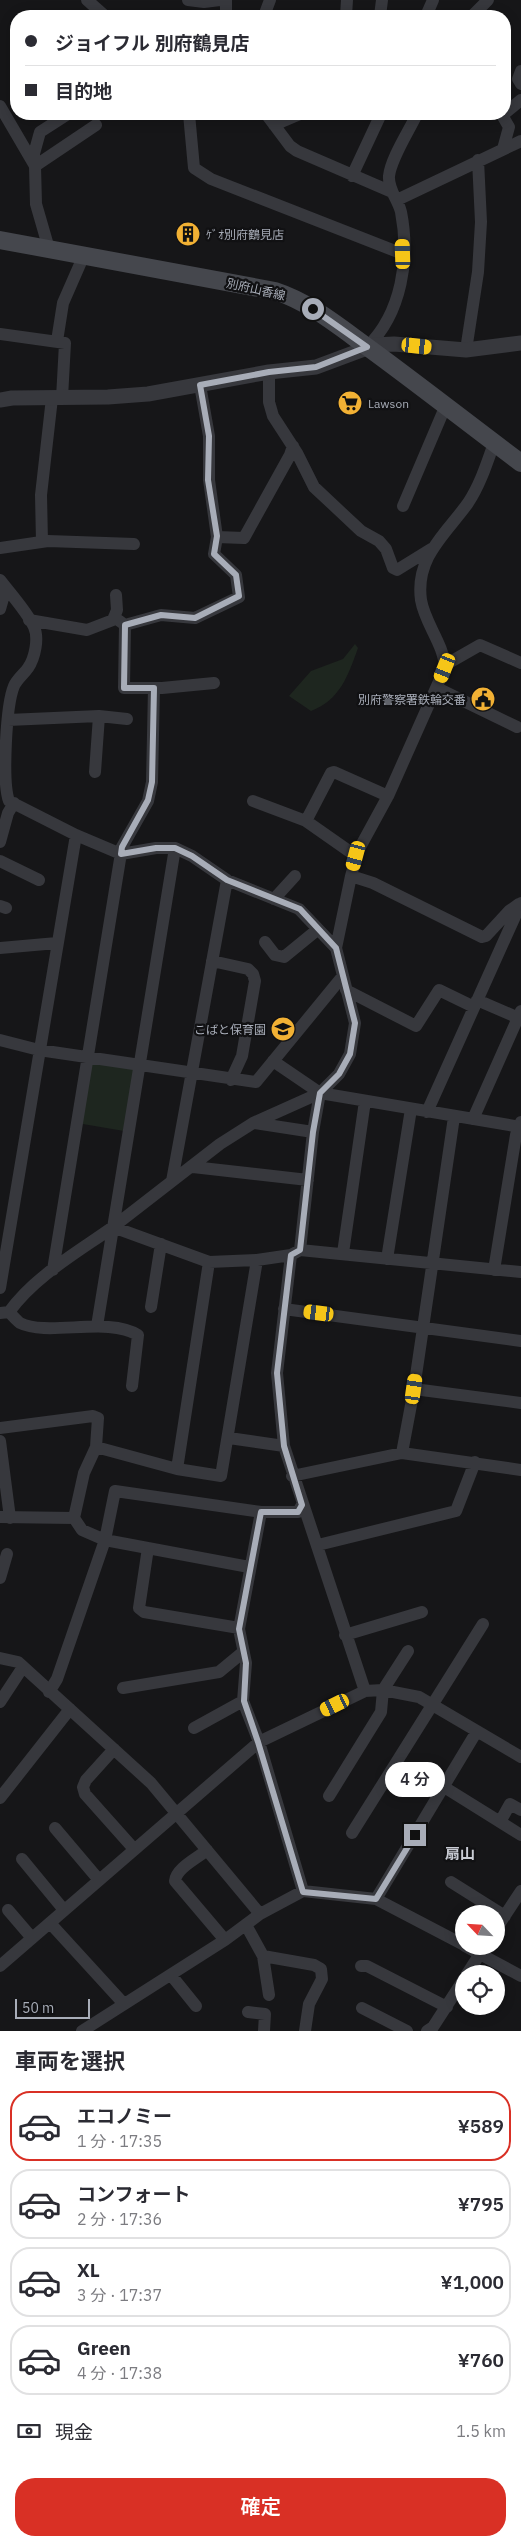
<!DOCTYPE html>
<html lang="ja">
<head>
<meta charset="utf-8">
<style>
	body { margin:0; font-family:"IBM Plex Sans","Noto Sans JP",sans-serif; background:#f7f7f7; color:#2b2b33; height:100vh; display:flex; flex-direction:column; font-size:19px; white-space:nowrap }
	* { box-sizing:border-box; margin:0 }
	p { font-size:16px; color:#7c7c81 }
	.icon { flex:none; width:28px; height:28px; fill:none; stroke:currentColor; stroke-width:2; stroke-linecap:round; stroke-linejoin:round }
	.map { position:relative; height:2031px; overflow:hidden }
	.drawer { display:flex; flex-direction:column; background:#fff; flex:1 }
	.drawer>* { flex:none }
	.guide { position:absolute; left:10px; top:10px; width:501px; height:110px; border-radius:20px; box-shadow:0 2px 12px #0003; display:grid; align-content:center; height:110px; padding:0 15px; background:#fff }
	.needle { width:32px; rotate:295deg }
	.buttons { position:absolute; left:455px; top:1905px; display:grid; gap:10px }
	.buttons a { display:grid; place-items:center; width:50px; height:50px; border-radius:50%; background:#fff; box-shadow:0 2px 12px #0003; font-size:25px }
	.scale { position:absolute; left:15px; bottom:12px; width:75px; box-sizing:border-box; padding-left:5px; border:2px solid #a8adb8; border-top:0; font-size:14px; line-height:18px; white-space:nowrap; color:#a8adb8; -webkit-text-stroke:4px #111113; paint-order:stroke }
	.end { position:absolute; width:22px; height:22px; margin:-11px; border:6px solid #a8adb8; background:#111; box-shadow:0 0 0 2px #111 }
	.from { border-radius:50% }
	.bubble { position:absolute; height:35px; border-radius:18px; background:#fff; box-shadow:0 2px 12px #0003; font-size:16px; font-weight:600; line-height:35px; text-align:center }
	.car { position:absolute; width:15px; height:30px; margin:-15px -8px; border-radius:6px; box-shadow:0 0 4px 1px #0007; background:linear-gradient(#f5c518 24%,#345 0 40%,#f5c518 0 76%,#345 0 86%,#f5c518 0) }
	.guide b { display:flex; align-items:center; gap:18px; height:48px; font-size:19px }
	.guide b+b { border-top:1px solid #e1e1e2 }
	.guide i { width:12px; height:12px; background:#2b2b33 }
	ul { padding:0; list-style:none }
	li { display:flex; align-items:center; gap:15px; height:70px; margin:0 10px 8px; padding:0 5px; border:2px solid #e1e1e2; border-radius:20px }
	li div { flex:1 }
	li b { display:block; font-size:19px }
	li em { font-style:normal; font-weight:600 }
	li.selected { border-color:#d93025 }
	li>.icon { width:45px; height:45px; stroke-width:1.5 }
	h2 { padding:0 15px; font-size:22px; line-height:60px }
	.pay { display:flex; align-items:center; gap:12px; height:55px; padding:0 15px; font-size:19px }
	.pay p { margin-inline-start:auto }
	.primary-button { display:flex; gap:10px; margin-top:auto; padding:10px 15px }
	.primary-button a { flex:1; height:58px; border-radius:20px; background:#d93025; color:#fff; font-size:20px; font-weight:600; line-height:58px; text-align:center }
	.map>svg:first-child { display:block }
	.green { fill:#1e261f }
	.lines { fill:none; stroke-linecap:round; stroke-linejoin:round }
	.minor { stroke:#37383d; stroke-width:12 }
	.tertiary { stroke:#37383d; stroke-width:15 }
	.secondary { stroke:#45474d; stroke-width:18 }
	.route { stroke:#a8adb8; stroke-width:6 }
	.labels { text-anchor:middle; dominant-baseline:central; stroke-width:4.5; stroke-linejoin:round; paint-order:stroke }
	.poi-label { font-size:12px; fill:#a8adb8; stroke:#111113; text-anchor:start }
	.street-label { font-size:12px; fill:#a8adb8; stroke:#111113 }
	.quarter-label { font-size:15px; font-weight:bold; fill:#c9ccd4; stroke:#111113 }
</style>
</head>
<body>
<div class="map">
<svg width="521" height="2031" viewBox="0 0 521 2031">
	<rect width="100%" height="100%" fill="#161618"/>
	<path class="green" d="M355,644L358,648C348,676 340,700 311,711L289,696L311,671L343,659Z
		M89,1058L136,1066L124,1131L77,1123Z"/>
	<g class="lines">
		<path class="minor" d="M87,0L105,16
			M188,0L204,2L220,0
			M226,16V0
			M264,16L270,0
			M346,16L347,0
			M380,16L382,0
			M426,16L433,0
			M472,16L488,0
			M521,71L518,79L521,84
			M0,106L35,166L36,204L49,249
			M505,113L521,100
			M189,114L194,168L211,179L403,254
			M266,114L290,146L297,151L392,192
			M274,125L300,114
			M503,149L509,127L502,115L504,114
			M32,161L40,132L68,114
			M35,166L96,125
			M352,176L381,114
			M397,200L521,141
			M0,334L65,343L62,398
			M57,341L63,303L84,255
			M367,347C402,313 410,258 401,212C398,199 388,190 389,176C391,158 409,131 417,114
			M466,350L478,272L481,222L478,160
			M269,377V402L273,416L297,453L314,487L361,531L379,541L386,549L393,568L397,570L431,549
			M403,506L446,405
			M217,537L244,538L290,455L293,446
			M42,542L41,495L52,398
			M0,548L48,541L134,544
			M0,580C10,593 28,613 34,627C39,638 35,658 28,668C24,674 17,679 14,686C6,705 2,782 9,801L76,835L121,854L156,848H175L192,856L227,880L299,909L336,948
			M0,609L6,588
			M114,617L125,625L124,688H162L214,683
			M29,620L87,630L113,620L117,610L116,595
			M125,625L161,615L195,618L239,597L236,575L214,554L217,537L209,480V436L200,385
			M445,665L480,645L521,663
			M437,688L517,727
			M8,720L99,716L127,719
			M95,772L99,716
			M253,801L306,821L356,856
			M306,821L331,773L334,772L388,796
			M0,842L8,813L14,803
			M0,861L39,880
			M351,876L373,883L482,937L486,936L509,911L519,904
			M274,899L295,876
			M0,906L6,908
			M265,942L275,955L284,957L317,930
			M0,948L57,943
			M212,961L248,969L253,974L255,981L242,1056L231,1080
			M346,990L416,1026L439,990L474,1007
			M477,1000L521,1019
			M0,1040L39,1050L256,1082L342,977
			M273,1061L320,1093L521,1127
			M427,1112L521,903
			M473,1119L521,1011
			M254,1123L313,1132
			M193,1167L308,1180
			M172,1181L227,880
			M113,1227L220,1144L253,1123L320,1093L339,1074L350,1054L355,1023L336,948L351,876L358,851L388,796L445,668C444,644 425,624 421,600C415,557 446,534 468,503C480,485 487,463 494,443
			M300,1250L313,1132L320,1093
			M343,1253L365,1101
			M291,1255L277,1373L284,1446L365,1691
			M387,1259L411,1109
			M53,1270L122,847L148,801L152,782L154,688
			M494,1270L516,1135L521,1122
			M0,1288L76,835
			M151,1307L161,1244
			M284,1309L521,1341
			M9,1312C12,1315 16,1320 20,1323C48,1337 108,1316 138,1335L132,1386
			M0,1313L9,1312C35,1276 78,1252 113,1227L209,1262L257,1260L291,1255L300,1250L521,1272
			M97,1326L175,848
			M414,1389L521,1403
			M0,1428L93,1416L98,1418L96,1447L84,1473L74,1518L82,1530L105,1540L249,1567
			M229,1438L284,1446
			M0,1441L10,1518
			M96,1447L177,1469L221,1476L257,1260
			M402,1453L414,1389L454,1117
			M177,1469L209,1262
			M292,1476L402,1453L521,1470
			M261,1512L239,1629L246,1663L243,1701L259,1742L303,1891
			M0,1517L74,1518
			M318,1545L456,1511L475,1462
			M148,1548L139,1608L144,1612L239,1628
			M0,1578L7,1554
			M345,1635L422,1612
			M0,1658L18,1662L151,1783L260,1914
			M123,1688L219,1672L242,1653
			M49,1692L57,1679L105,1540L115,1491L261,1512H298L302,1505
			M0,1702L23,1667
			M194,1728L243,1701
			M114,1749L86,1780L83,1787L85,1794L134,1849
			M444,1787L521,1835
			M329,1796L381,1712L383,1690L408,1651
			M0,1798L70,1709
			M500,1822L510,1804L521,1810
			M55,1828L99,1880
			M352,1833L483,1624
			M207,1850C198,1858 176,1868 175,1881L225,1940
			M22,1859L64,1910
			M451,1882L505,1916
			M376,1899L477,1731
			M8,1910L32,1938
			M50,1923L124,2004
			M246,1925L263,1956L269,1995
			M496,1929L521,1891
			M465,1946L521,1976
			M263,1956L314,1965L321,1969L322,1979L309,2004L305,2031
			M0,1966L259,1742L365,1691L383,1690L419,1697L521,1757
			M361,1966H367L447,2007
			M467,1974L485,1946
			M171,1975L196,2006
			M362,2008L407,2031
			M248,2012L265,2014L264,2031
			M82,2031L225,1940L260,1914L303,1891L376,1899L464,1945
			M427,2031L433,2027L464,1979"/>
		<path class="tertiary" d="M0,400L12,398L108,397L148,394L269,372L316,367L375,345L394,344L466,350L521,343"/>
		<path class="secondary" d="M0,240L275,291C309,302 337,325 366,346C418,384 469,424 521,463"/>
	</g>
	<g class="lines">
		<path class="route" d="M313,309L367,347L316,367L269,372L200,385L209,436L208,480L217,536L214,554L236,575L239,596L195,618L161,615L125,625L124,688H154L152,782L148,800L122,847L121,854L156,848H175L192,856L227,880L300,909L336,948L355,1023L350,1054L339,1074L320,1093L313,1132L300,1250L291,1255L277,1373L284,1446L302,1505L298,1512H261L239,1629L246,1663L244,1701L258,1742L303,1892L376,1899L415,1835"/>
	</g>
	<defs>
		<symbol id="building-disc" viewBox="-11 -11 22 22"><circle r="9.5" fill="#f2b134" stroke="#111113"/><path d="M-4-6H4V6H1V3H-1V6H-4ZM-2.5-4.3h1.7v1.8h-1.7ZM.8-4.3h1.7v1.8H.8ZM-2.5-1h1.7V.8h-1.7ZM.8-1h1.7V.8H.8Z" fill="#111"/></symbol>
		<symbol id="supermarket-disc" viewBox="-11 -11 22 22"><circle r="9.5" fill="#f2b134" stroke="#111113"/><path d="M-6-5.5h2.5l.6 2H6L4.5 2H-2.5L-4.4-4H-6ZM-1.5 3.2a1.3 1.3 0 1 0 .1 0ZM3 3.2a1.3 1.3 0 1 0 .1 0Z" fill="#111"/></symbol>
		<symbol id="civic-disc" viewBox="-11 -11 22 22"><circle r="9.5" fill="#f2b134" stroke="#111113"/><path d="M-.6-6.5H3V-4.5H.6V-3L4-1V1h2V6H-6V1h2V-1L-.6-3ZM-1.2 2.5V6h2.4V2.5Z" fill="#111"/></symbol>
		<symbol id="school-disc" viewBox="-11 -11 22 22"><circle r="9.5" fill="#f2b134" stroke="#111113"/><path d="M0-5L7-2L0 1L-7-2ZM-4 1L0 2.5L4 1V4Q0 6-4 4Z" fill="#111"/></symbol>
	</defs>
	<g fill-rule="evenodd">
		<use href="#building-disc" x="174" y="220" width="28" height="28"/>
		<use href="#supermarket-disc" x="336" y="389" width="28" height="28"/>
		<use href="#civic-disc" x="469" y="685" width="28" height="28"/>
		<use href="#school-disc" x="269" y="1015" width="28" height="28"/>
	</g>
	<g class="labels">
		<g class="poi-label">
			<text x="206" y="234">ｹﾞｵ別府鶴見店</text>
			<text x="368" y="403">Lawson</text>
			<text x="466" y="699" text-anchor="end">別府警察署鉄輪交番</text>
			<text x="266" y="1029" text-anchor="end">こばと保育園</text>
		</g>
		<g class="street-label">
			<text transform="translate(256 289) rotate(13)">別府山香線</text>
		</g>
		<g class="quarter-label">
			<text x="460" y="1853">扇山</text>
		</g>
	</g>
</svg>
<div class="buttons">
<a><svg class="needle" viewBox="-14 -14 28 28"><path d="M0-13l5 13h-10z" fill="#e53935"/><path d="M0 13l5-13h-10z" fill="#7c7c81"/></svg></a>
<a><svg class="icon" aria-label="locate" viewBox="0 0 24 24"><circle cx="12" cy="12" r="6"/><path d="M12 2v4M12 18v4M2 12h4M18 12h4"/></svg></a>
</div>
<div class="scale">50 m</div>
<i class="end from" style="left:313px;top:309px"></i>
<i class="end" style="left:415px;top:1835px"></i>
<div class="bubble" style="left:385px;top:1762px;width:60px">4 分</div>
<i class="car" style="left:403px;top:254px;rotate:358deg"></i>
<i class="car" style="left:417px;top:346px;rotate:96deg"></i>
<i class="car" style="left:445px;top:668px;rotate:202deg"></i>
<i class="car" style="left:356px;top:856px;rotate:195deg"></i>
<i class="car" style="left:319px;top:1313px;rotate:277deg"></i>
<i class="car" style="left:414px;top:1389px;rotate:8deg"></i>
<i class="car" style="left:335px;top:1705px;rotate:244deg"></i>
<div class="guide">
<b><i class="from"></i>ジョイフル 別府鶴見店</b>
<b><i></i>目的地</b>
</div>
</div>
<section class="drawer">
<h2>車両を選択</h2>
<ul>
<li class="selected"><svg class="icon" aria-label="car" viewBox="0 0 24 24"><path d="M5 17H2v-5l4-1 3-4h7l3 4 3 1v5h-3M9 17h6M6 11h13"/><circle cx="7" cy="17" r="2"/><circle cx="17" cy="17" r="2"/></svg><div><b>エコノミー</b><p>1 分 · 17:35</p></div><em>¥589</em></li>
<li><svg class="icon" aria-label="car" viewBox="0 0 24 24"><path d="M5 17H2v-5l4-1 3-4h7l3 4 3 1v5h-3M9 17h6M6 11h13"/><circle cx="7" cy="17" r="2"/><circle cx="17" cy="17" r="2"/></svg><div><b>コンフォート</b><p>2 分 · 17:36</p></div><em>¥795</em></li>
<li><svg class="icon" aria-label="car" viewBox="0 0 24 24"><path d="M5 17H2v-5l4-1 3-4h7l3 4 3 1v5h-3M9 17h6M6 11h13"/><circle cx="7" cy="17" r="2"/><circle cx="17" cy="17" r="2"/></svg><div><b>XL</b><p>3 分 · 17:37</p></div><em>¥1,000</em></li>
<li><svg class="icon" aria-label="car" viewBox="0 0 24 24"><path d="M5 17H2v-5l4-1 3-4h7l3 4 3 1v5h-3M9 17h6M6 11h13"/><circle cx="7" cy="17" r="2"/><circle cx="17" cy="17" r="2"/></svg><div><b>Green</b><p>4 分 · 17:38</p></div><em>¥760</em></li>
</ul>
<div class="pay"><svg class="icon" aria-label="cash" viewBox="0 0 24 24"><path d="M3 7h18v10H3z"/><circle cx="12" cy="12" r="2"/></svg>現金<p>1.5 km</p></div>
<div class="primary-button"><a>確定</a></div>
</section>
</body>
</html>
